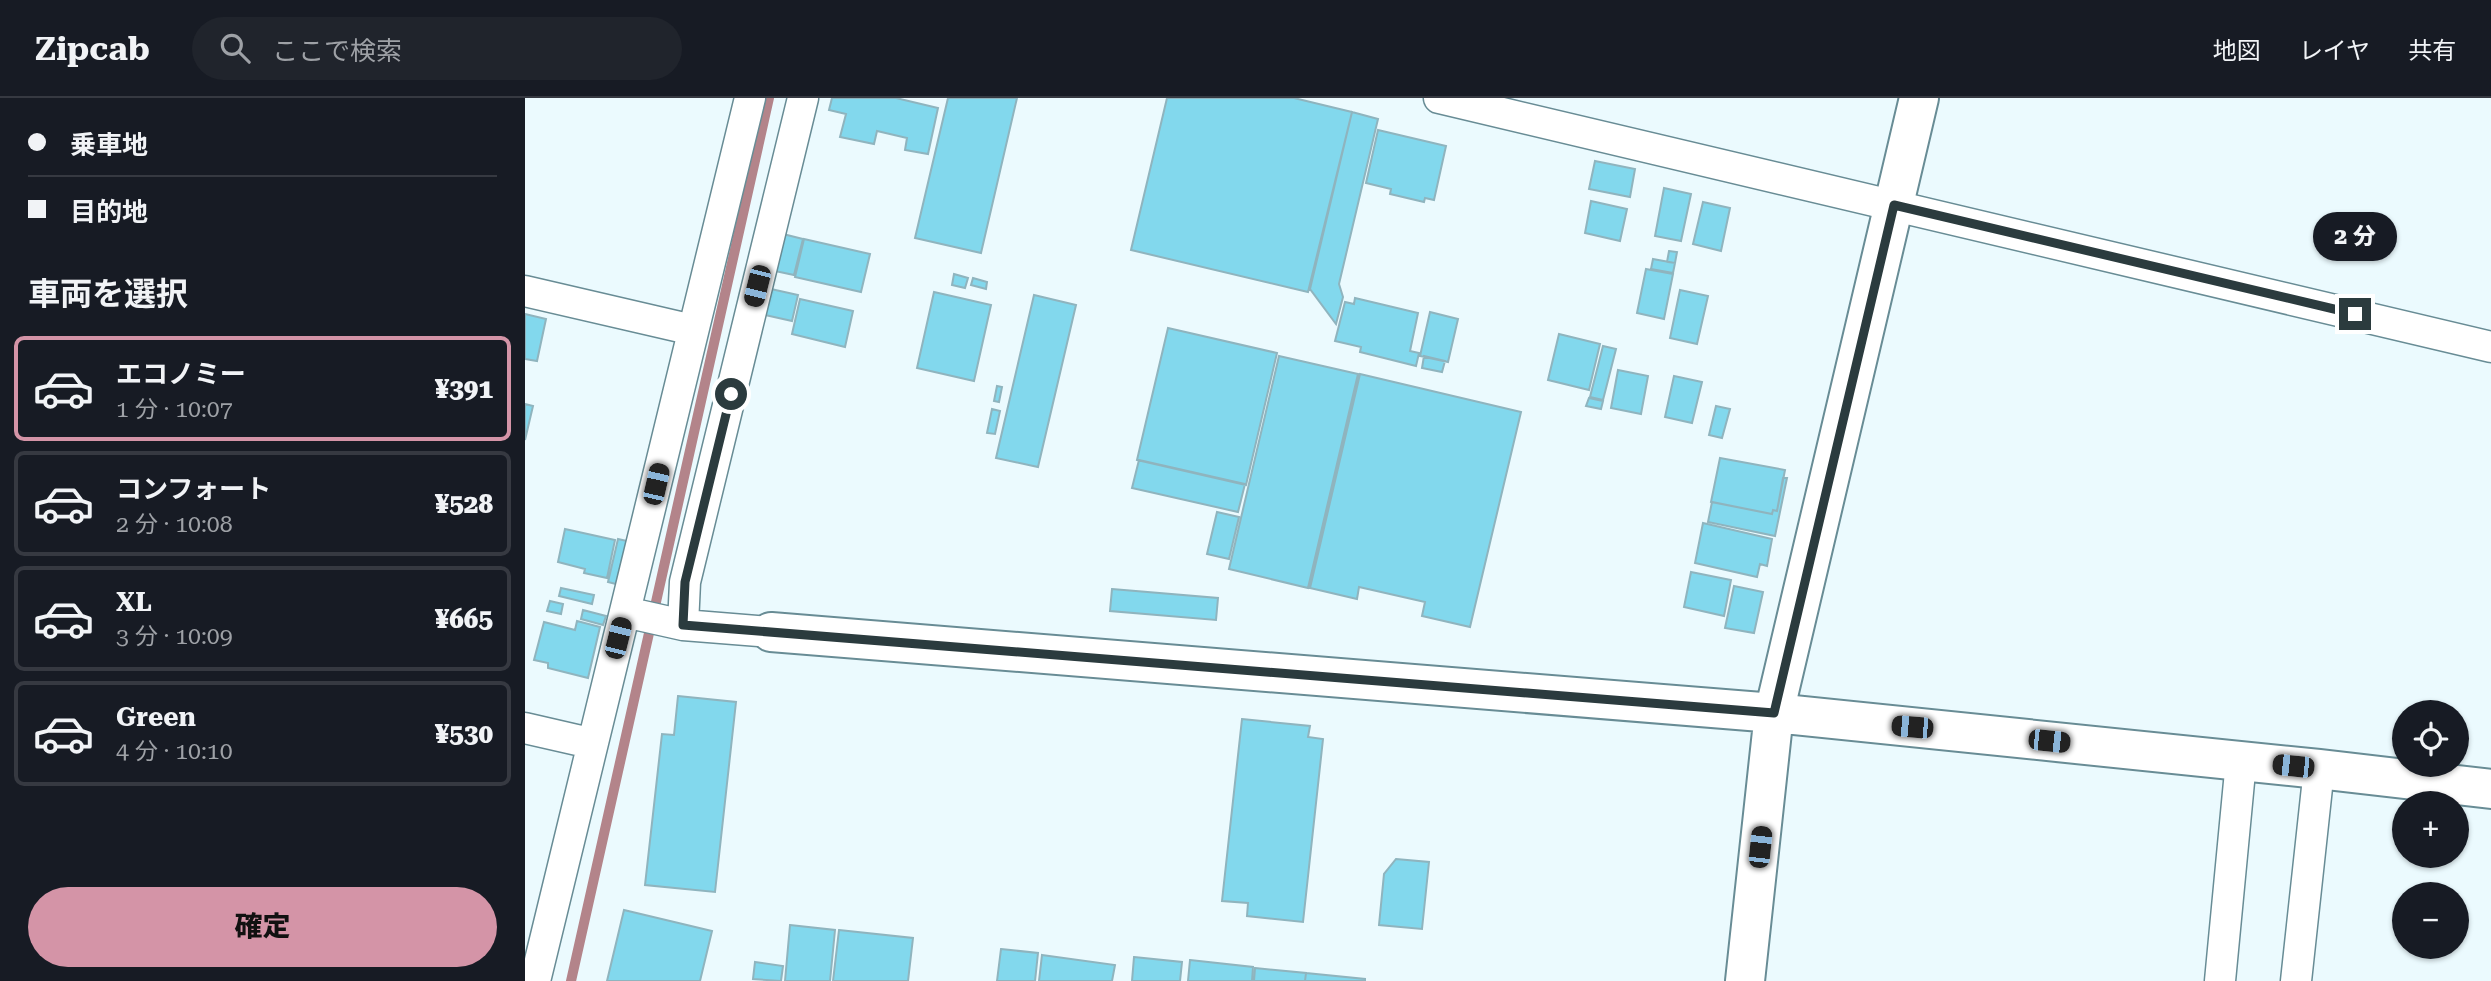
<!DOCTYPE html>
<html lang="ja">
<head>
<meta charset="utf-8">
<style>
	body { margin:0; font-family:"Roboto Serif","Noto Sans JP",serif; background:#20242c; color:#f1f3f6; height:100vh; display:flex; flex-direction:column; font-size:26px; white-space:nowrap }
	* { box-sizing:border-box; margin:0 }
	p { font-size:23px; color:#9ea1a6 }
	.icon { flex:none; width:38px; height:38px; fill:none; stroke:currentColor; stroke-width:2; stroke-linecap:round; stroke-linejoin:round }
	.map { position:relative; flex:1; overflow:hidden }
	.details { display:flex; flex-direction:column; background:#171b24; width:525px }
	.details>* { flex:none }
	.top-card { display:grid; align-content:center; height:154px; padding:0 28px; background:#171b24 }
	.tools { position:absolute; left:1867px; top:602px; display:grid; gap:14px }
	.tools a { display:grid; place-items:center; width:77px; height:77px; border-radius:50%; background:#171b24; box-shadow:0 2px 5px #0004; font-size:35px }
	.end { position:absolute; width:32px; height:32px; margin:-16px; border:9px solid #2b3b3e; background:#fff; box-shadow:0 0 0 4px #fff }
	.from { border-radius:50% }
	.bubble { position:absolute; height:49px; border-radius:24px; background:#171b24; box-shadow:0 2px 5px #0004; font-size:23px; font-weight:800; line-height:49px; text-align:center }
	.car { position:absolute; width:21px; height:42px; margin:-21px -10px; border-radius:9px; box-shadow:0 0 5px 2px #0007; background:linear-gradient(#222 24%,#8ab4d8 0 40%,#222 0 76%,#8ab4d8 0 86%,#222 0) }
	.top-card b { display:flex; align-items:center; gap:24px; height:66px; font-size:26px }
	.top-card b+b { border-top:2px solid #363941 }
	.top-card i { width:18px; height:18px; background:#f1f3f6 }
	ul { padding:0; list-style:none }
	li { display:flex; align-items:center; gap:21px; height:105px; margin:0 14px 10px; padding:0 14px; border:4px solid #363941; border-radius:10px }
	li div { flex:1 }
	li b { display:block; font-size:26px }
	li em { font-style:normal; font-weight:800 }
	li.active { border-color:#d494a7 }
	li>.icon { width:63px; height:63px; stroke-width:1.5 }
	h2 { padding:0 28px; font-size:32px; line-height:84px }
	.button { display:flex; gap:14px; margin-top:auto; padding:14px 28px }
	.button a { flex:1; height:80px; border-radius:42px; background:#d494a7; color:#111; font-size:28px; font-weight:800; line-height:80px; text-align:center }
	header { display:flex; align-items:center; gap:42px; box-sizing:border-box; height:98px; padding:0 35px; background:#171b24; border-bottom:2px solid #363941 }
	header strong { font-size:33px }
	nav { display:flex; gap:38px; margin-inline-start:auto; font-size:24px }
	.search { width:490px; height:63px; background:#20242c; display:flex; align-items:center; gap:18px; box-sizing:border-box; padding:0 24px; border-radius:38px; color:#9ea1a6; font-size:26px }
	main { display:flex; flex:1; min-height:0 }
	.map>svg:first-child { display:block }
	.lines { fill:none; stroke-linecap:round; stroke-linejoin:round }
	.stream { stroke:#b3848a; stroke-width:10 }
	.building { fill:#82d8ed; stroke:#8fb4be; stroke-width:2 }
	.minor-casing { stroke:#688c95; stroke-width:33 }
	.tertiary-casing { stroke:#688c95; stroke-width:42 }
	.minor { stroke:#fff; stroke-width:30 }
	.tertiary { stroke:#fff; stroke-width:38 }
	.route { stroke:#2b3b3e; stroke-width:9 }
</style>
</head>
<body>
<header>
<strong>Zipcab</strong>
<div class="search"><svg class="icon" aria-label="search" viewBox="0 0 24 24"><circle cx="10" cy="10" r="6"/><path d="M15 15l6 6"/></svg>ここで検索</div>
<nav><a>地図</a><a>レイヤ</a><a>共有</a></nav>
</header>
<main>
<section class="details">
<div class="top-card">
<b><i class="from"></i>乗車地</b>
<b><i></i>目的地</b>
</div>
<h2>車両を選択</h2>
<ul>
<li class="active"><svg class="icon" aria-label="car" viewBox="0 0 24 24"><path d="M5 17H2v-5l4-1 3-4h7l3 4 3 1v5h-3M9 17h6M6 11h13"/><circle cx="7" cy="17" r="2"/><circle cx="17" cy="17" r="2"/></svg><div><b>エコノミー</b><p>1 分 · 10:07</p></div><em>¥391</em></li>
<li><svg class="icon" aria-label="car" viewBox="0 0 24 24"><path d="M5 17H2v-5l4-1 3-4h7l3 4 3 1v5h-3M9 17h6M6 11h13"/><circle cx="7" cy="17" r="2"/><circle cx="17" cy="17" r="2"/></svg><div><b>コンフォート</b><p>2 分 · 10:08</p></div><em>¥528</em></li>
<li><svg class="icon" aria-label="car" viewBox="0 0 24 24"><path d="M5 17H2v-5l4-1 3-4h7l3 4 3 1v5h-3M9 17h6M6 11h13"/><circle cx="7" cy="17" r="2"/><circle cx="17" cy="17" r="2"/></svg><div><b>XL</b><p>3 分 · 10:09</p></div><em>¥665</em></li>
<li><svg class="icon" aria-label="car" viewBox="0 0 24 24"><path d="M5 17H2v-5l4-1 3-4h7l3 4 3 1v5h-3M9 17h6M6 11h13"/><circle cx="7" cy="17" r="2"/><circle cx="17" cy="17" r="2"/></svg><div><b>Green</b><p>4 分 · 10:10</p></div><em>¥530</em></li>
</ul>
<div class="button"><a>確定</a></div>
</section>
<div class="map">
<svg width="1966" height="883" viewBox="0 0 1966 883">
	<rect width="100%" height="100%" fill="#ebfafe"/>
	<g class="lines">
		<path class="stream" d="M46,883L244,0"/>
	</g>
	<path class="building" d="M307,0H371L413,10L403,56L380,52L382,40L352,33L349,46L315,39L321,16L304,12Z
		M423,0H492L456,155L390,140Z
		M642,0H769L827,14L783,194L606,152Z
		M827,14L853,21L814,186L818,199L811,226L785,191Z
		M853,32L921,48L909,102L900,100L899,104L865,96L866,91L841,85Z
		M1070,63L1110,71L1105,99L1064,91Z
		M1139,90L1166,96L1156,143L1130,138Z
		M1066,103L1102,111L1095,143L1060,135Z
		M1178,104L1205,110L1196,153L1168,146Z
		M258,136L278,141L269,177L250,173Z
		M279,141L345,156L336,194L270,179Z
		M1144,153L1152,154L1150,165L1142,164Z
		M1128,161L1150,165L1148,175L1126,171Z
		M1121,171L1148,176L1139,221L1112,215Z
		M429,176L443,180L440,190L427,187Z
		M448,180L462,184L461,191L446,187Z
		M246,191L273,197L267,223L240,217Z
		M1155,192L1183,198L1172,246L1145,240Z
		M409,194L466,207L449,283L392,270Z
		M509,197L551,207L513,369L471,360Z
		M830,200L893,215L885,253L894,255L891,268L835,254L836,249L810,243L820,204L829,206Z
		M275,201L328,213L320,249L267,236Z
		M905,214L933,221L923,264L895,258Z
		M0,216L21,221L12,263L0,261Z
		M643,230L752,255L721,387L612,362Z
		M1034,236L1075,246L1064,292L1023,282Z
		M1078,248L1091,251L1078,302L1065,299Z
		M754,258L833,276L783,490L704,471Z
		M899,258L920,263L917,274L897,270Z
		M1093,272L1123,278L1116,316L1086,310Z
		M835,276L996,314L945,529L897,518L900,504L834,489L832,501L785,490Z
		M1149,278L1177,284L1167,325L1140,319Z
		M472,288L477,289L474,304L469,303Z
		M1064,300L1078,303L1076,311L1061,308Z
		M0,306L8,308L0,342Z
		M1191,308L1205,311L1197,340L1184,337Z
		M467,311L475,313L470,336L462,335Z
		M1195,360L1260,372L1252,413L1248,412L1247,416L1186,404Z
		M614,362L720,386L713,414L607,390Z
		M1258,380H1262L1250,438L1183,424L1187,404L1247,416L1248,412L1252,413Z
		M692,414L714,419L704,461L682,456Z
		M1178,425L1247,441L1242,468L1235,466L1232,479L1170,465Z
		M40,431L90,442L82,480L59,475L60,471L33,464Z
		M93,441L102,443L91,486L83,484Z
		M1166,474L1206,482L1199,518L1159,509Z
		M1209,488L1238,494L1229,535L1200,530Z
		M36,490L69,497L67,506L34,498Z
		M587,491L693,500L691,522L585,513Z
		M25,503L38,506L36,516L22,513Z
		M58,512L81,518L78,527L56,521Z
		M52,523L75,529L63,580L23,570V565L9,562L19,524L50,532Z
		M153,598L211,604L190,794L120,787L137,636L149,637Z
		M717,621L785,628L783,639L798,641L778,824L722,818L723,805L697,803Z
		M871,761L904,764L897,831L854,827L859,776Z
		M99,812L187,833L175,883H82Z
		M265,827L310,832L305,883H260Z
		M314,832L388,840L383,883H308Z
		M476,851L513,855L510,883H472Z
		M517,857L590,867L587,883H514Z
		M609,859L657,864L655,883H607Z
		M665,862L728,869L727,883H663Z
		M230,864L258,868L256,883L228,881Z
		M730,870L781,875L780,883H729Z
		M781,875L840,881V883H780Z"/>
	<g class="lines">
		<defs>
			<path id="minor" d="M914,0L1966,249
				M0,193L168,232
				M100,514L158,527L246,534
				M158,527L160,484L278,0
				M0,630L65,645
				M10,883C79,588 152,294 225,0
				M1695,883L1716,663
				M1771,883L1794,671"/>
			<path id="tertiary" d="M246,534L1249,615L1794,671L1966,691
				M1220,883L1249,615L1394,0"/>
		</defs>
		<use href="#minor" class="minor-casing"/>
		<use href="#tertiary" class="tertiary-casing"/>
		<use href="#minor" class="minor"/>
		<use href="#tertiary" class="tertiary"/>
	</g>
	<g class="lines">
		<path class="route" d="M206,296L160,484L158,527L1249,615L1369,107L1830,216"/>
	</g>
</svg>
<div class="tools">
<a><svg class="icon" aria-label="locate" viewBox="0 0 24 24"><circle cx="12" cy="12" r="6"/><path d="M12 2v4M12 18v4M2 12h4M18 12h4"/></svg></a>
<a>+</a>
<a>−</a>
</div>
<i class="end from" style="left:206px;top:296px"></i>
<i class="end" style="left:1830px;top:216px"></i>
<div class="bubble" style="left:1788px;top:114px;width:84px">2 分</div>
<i class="car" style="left:232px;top:188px;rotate:194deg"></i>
<i class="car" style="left:131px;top:386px;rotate:13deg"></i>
<i class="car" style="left:93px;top:540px;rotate:14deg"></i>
<i class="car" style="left:1387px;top:629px;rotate:275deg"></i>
<i class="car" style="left:1524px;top:643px;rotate:96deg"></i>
<i class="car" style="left:1768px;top:668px;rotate:276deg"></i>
<i class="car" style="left:1235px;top:749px;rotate:6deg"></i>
</div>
</main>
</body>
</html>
